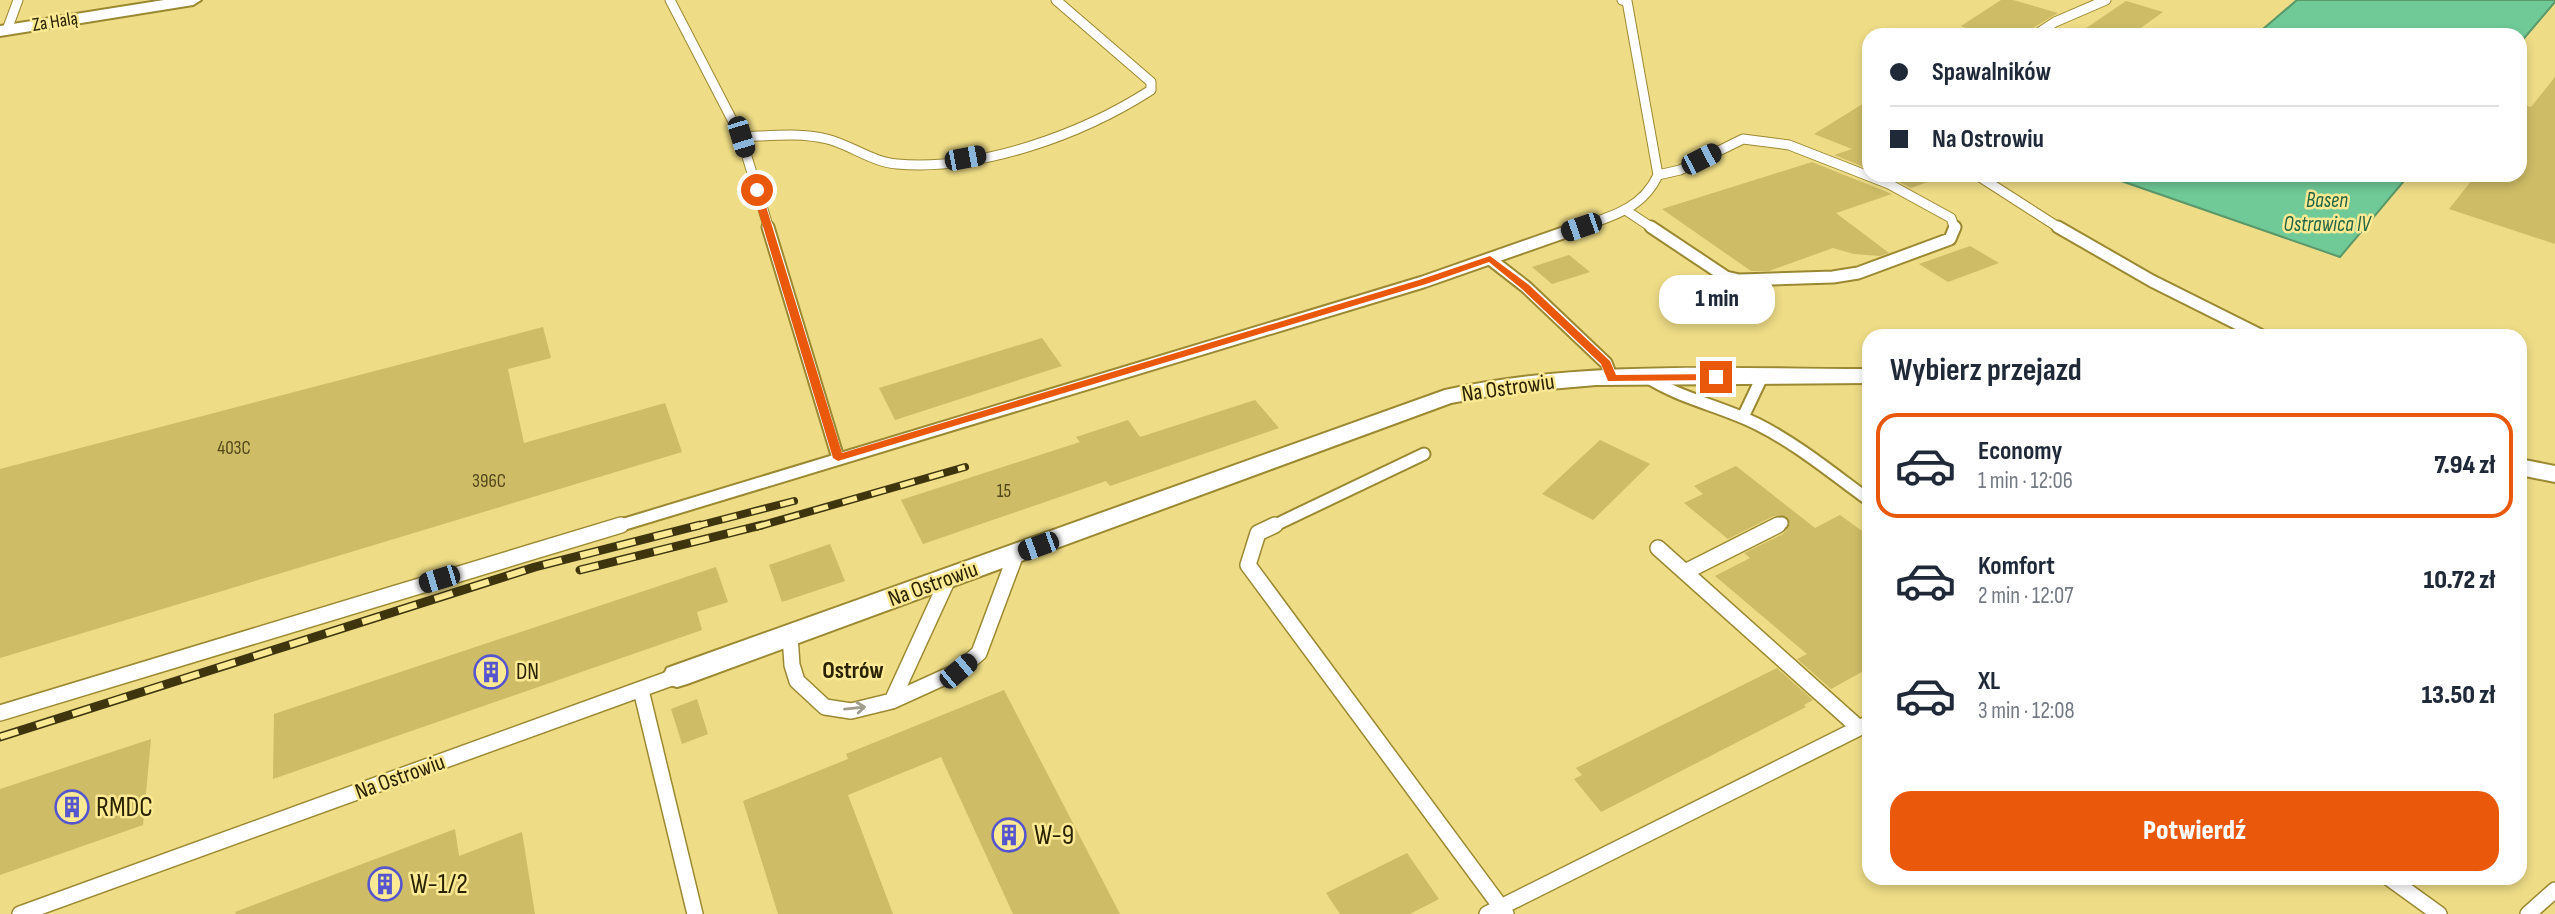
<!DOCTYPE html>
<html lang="pl">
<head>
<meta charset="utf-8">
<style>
	body { margin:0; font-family:"Sofia Sans Condensed",sans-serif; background:#f6f6f7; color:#1f2937; height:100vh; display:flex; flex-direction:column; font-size:26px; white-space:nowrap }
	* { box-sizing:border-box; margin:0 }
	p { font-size:23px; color:#747a83 }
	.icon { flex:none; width:38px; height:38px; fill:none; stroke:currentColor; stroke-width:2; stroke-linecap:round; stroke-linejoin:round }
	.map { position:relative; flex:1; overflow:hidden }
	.panel { position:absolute; left:1862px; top:329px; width:665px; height:556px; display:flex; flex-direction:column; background:#fff; border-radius:21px; box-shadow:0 4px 10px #0003 }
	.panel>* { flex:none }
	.hud { position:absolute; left:1862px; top:28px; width:665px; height:154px; border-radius:21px; box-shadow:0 4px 10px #0003; display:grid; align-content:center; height:154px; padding:0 28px; background:#fff }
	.end { position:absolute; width:32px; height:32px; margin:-16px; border:9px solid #ea580c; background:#fff; box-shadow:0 0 0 4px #fff }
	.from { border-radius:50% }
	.bubble { position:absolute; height:49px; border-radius:21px; background:#fff; box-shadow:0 4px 10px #0003; font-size:23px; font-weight:800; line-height:49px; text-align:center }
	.car { position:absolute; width:21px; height:42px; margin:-21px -10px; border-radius:9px; box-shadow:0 0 5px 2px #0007; background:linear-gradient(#222 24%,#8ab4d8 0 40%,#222 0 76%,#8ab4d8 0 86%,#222 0) }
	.hud b { display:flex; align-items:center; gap:24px; height:66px; font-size:26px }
	.hud b+b { border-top:2px solid #e0e1e3 }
	.hud i { width:18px; height:18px; background:#1f2937 }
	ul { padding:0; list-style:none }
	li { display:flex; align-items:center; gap:21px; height:105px; margin:0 14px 10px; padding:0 14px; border:4px solid transparent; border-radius:21px }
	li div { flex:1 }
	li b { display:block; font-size:26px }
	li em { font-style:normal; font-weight:800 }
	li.selected { border-color:#ea580c }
	li>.icon { width:63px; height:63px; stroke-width:1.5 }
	h2 { padding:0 28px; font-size:32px; line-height:84px }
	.primary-button { display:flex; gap:14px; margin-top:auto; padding:14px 28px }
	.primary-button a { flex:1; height:80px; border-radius:21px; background:#ea580c; color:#fff; font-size:28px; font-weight:800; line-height:80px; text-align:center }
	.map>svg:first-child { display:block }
	.water { fill:#6fca97; stroke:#5a986a; stroke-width:2 }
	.building { fill:#cebc66 }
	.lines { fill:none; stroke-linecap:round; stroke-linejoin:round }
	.service-far2-casing { stroke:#9b8932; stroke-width:11 }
	.service-far1-casing { stroke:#9b8932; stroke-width:15 }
	.service-casing { stroke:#9b8932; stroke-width:18 }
	.minor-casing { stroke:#9b8932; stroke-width:4 }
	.service-far2 { stroke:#fff; stroke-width:9 }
	.service-far1 { stroke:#fff; stroke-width:11 }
	.service { stroke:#fff; stroke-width:15 }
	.minor { fill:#fff; fill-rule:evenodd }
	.rail-far1-casing { stroke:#3e350e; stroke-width:8 }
	.rail-casing { stroke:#3e350e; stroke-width:9 }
	.rail-far1 { stroke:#fbe993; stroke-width:5; stroke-dasharray:15; stroke-linecap:butt }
	.rail { stroke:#fbe993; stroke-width:6; stroke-dasharray:19; stroke-linecap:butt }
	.oneway { stroke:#9f9c8c }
	.route { fill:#ea580c }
	.labels { text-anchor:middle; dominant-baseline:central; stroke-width:5; stroke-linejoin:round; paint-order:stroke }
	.far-street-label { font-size:19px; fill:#2a2200; stroke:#fbe993 }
	.number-label { font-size:19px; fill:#53481a }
	.far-water-label { font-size:21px; font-style:italic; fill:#246544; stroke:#fbe993 }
	.street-label { font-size:23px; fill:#2a2200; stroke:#fbe993 }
	.poi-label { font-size:23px; fill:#2a2200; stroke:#fbe993; text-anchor:start }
	.neighbourhood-label { font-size:24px; font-weight:bold; fill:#2a2200; stroke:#fbe993 }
	.near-poi-label { font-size:28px; fill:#2a2200; stroke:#fbe993; text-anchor:start }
</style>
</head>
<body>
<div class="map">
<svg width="2555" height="914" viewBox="0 0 2555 914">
	<rect width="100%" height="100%" fill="#eedc86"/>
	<path class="water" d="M2297,0H2555V2L2520,43V35H2256Z
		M2104,175H2409L2340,257Z"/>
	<path class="building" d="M2001,0H2013L2058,13L2031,29L2028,35H1983L1961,26Z
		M2126,1L2163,12L2131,35H2076Z
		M2555,77V244L2449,209L2476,175H2520V104L2531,107Z
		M1869,100V169L1834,155L1852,149L1814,134Z
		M1812,162L1892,194L1836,213L1889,253L1880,256L1854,254L1833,248L1769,271H1751L1662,209Z
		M1885,175H1935L1936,179L1911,188Z
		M1970,246L1999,263L1948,282L1919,264Z
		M1569,255L1590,272L1552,284L1532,267Z
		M543,327L551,358L508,369L524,443L665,403L682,452L0,658V469Z
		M1042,338L1062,366L895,420L879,388Z
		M1255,400L1279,428L1110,486L1106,481L923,544L901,500L1080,442L1076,437L1128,420L1140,437Z
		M1600,440L1650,464L1593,520L1542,494Z
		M1736,466L1815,528L1840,515L1869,536V668L1831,689L1797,659L1807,654L1715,576L1750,558L1744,553L1783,534L1790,524L1786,516H1774L1728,539L1684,503L1703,494L1694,486Z
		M830,544L845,581L782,602L769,565Z
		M716,567L728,602L697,612L702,630L273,779L274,714Z
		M1777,668L1813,700L1804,705L1806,707L1601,812L1574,779L1582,775L1576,768Z
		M1004,690L1120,914H1013L941,757L848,795L893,914H778L743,801L848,759L846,754Z
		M697,699L708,734L682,744L671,709Z
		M151,739L143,825L0,875V789Z
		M455,829L459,856L522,832L535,914H236L235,912Z
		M1407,853L1439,899L1410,914H1340L1326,893Z"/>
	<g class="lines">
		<defs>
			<path id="service-far2" d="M670,0L741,137L769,229
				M7,30L18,0
				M2035,35L2055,22L2106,0
				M741,137C769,136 799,132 827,139C851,145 872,162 897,164C981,171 1081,135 1151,90V82L1056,0
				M1658,175L1680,170L1743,139L1789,145L1889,184L1951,218L1955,229
				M1977,175L2061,229
				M1627,211L1654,229
				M1575,229C1609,217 1642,210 1658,175L1627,1L1622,0"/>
			<path id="service-far1" d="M768,227L838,458
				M1651,227L1726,277L1739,280L1833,277L1858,273L1950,239L1955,227
				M2058,227L2152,281L2262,336
				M1490,259L1526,287L1606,363L1612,379
				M1647,377C1681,399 1721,406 1757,424C1797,444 1833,474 1869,500
				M1743,417L1762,377
				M615,527L1423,282L1580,227
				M1271,527L1424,454
				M1775,527L1782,523"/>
			<path id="service" d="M1275,525L1258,533L1248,565L1506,914
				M1658,548L1859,728
				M1685,572L1778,525
				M790,636L792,665L797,681L825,707L851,711L892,701L958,671L979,653L1016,554
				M641,690L695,914
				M892,701L948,579
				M0,713L621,525
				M2389,878L2439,914
				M20,914L677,676
				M1487,914L1869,723
				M2528,914L2555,890"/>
			<path id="minor" d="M164,0H201L193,5L0,36V26Z
				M1869,369V383L1596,385L1505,393L1451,403L687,684L677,687L667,684L663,676L667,668L1445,390C1580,360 1731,369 1869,369Z
				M2520,459L2555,466V482L2520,475Z"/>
		</defs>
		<use href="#service-far2" class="service-far2-casing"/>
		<use href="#service-far1" class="service-far1-casing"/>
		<use href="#service" class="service-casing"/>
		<use href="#minor" class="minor-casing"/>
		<use href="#service-far2" class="service-far2"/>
		<use href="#service-far1" class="service-far1"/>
		<use href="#service" class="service"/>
		<use href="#minor" class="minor"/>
		<defs>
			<path id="rail-far1" d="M693,527L794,501
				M756,527L965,467"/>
			<path id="rail" d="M580,570L762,525
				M0,737L535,567L700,525"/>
		</defs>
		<use href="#rail-far1" class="rail-far1-casing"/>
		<use href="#rail" class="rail-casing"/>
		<use href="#rail-far1" class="rail-far1"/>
		<use href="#rail" class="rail"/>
	</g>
	<defs><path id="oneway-shaft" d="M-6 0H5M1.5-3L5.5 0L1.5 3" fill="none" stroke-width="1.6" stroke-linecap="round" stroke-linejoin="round" transform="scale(1.75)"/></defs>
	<use class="oneway" href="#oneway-shaft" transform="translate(855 708) rotate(-6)"/>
	<path class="route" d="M757,187L761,190L842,453L1419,280L1490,256L1529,285L1610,361L1616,375L1716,374L1722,377L1716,380L1608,381L1601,364L1522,289L1489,262L1426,284L838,461L833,458L752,190Z"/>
	<defs>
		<symbol id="building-ring" viewBox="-11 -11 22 22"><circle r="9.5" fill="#fbe993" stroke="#5556cd" stroke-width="1.5"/><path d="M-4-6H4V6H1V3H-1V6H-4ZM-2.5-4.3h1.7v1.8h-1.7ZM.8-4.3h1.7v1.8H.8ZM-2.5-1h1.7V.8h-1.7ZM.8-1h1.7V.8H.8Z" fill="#5556cd"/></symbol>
	</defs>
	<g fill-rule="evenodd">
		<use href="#building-ring" x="472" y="653" width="38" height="38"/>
		<use href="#building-ring" x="53" y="788" width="38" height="38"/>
		<use href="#building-ring" x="990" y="816" width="38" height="38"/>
		<use href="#building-ring" x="366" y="865" width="38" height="38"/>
	</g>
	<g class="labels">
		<g class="far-street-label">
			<text transform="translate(55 22) rotate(-9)">Za Halą</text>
		</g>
		<g class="number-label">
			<text x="234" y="448">403C</text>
			<text x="489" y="481">396C</text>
			<text x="1004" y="491">15</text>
		</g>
		<g class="far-water-label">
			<text x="2327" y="200">Basen<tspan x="2327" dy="24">Ostrawica IV</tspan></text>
		</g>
		<g class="street-label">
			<text transform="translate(1508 388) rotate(-8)">Na Ostrowiu</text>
			<text transform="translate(933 584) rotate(-20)">Na Ostrowiu</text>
			<text transform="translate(400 777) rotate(-20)">Na Ostrowiu</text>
		</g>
		<g class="poi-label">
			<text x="516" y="672">DN</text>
		</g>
		<g class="neighbourhood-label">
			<text x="853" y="670">Ostrów</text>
		</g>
		<g class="near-poi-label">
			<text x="96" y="807">RMDC</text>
			<text x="1034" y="835">W-9</text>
			<text x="410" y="884">W-1/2</text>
		</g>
	</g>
</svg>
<i class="end from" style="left:757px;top:190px"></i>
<i class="end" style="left:1716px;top:377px"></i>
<div class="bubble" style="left:1659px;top:275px;width:116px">1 min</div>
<i class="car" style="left:741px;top:137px;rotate:163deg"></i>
<i class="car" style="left:965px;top:158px;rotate:79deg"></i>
<i class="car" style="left:1701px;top:159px;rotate:63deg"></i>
<i class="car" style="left:1581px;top:227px;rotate:251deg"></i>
<i class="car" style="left:1038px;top:546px;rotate:250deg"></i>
<i class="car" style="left:439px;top:579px;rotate:253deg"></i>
<i class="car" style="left:958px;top:671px;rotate:50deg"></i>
<div class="hud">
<b><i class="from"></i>Spawalników</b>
<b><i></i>Na Ostrowiu</b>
</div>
<section class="panel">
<h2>Wybierz przejazd</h2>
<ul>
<li class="selected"><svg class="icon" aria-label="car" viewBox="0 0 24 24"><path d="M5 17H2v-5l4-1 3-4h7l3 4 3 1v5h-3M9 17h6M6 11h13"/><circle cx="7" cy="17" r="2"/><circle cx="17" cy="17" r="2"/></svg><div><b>Economy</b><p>1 min · 12:06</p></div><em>7.94 zł</em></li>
<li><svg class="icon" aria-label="car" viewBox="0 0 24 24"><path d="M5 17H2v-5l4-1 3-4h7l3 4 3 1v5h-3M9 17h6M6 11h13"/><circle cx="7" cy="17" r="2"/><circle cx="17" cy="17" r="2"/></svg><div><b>Komfort</b><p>2 min · 12:07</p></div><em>10.72 zł</em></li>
<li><svg class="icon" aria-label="car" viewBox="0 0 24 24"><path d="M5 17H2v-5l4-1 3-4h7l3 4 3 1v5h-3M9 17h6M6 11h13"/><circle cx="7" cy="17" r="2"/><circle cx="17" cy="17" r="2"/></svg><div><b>XL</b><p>3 min · 12:08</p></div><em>13.50 zł</em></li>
</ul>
<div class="primary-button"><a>Potwierdź</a></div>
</section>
</div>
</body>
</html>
